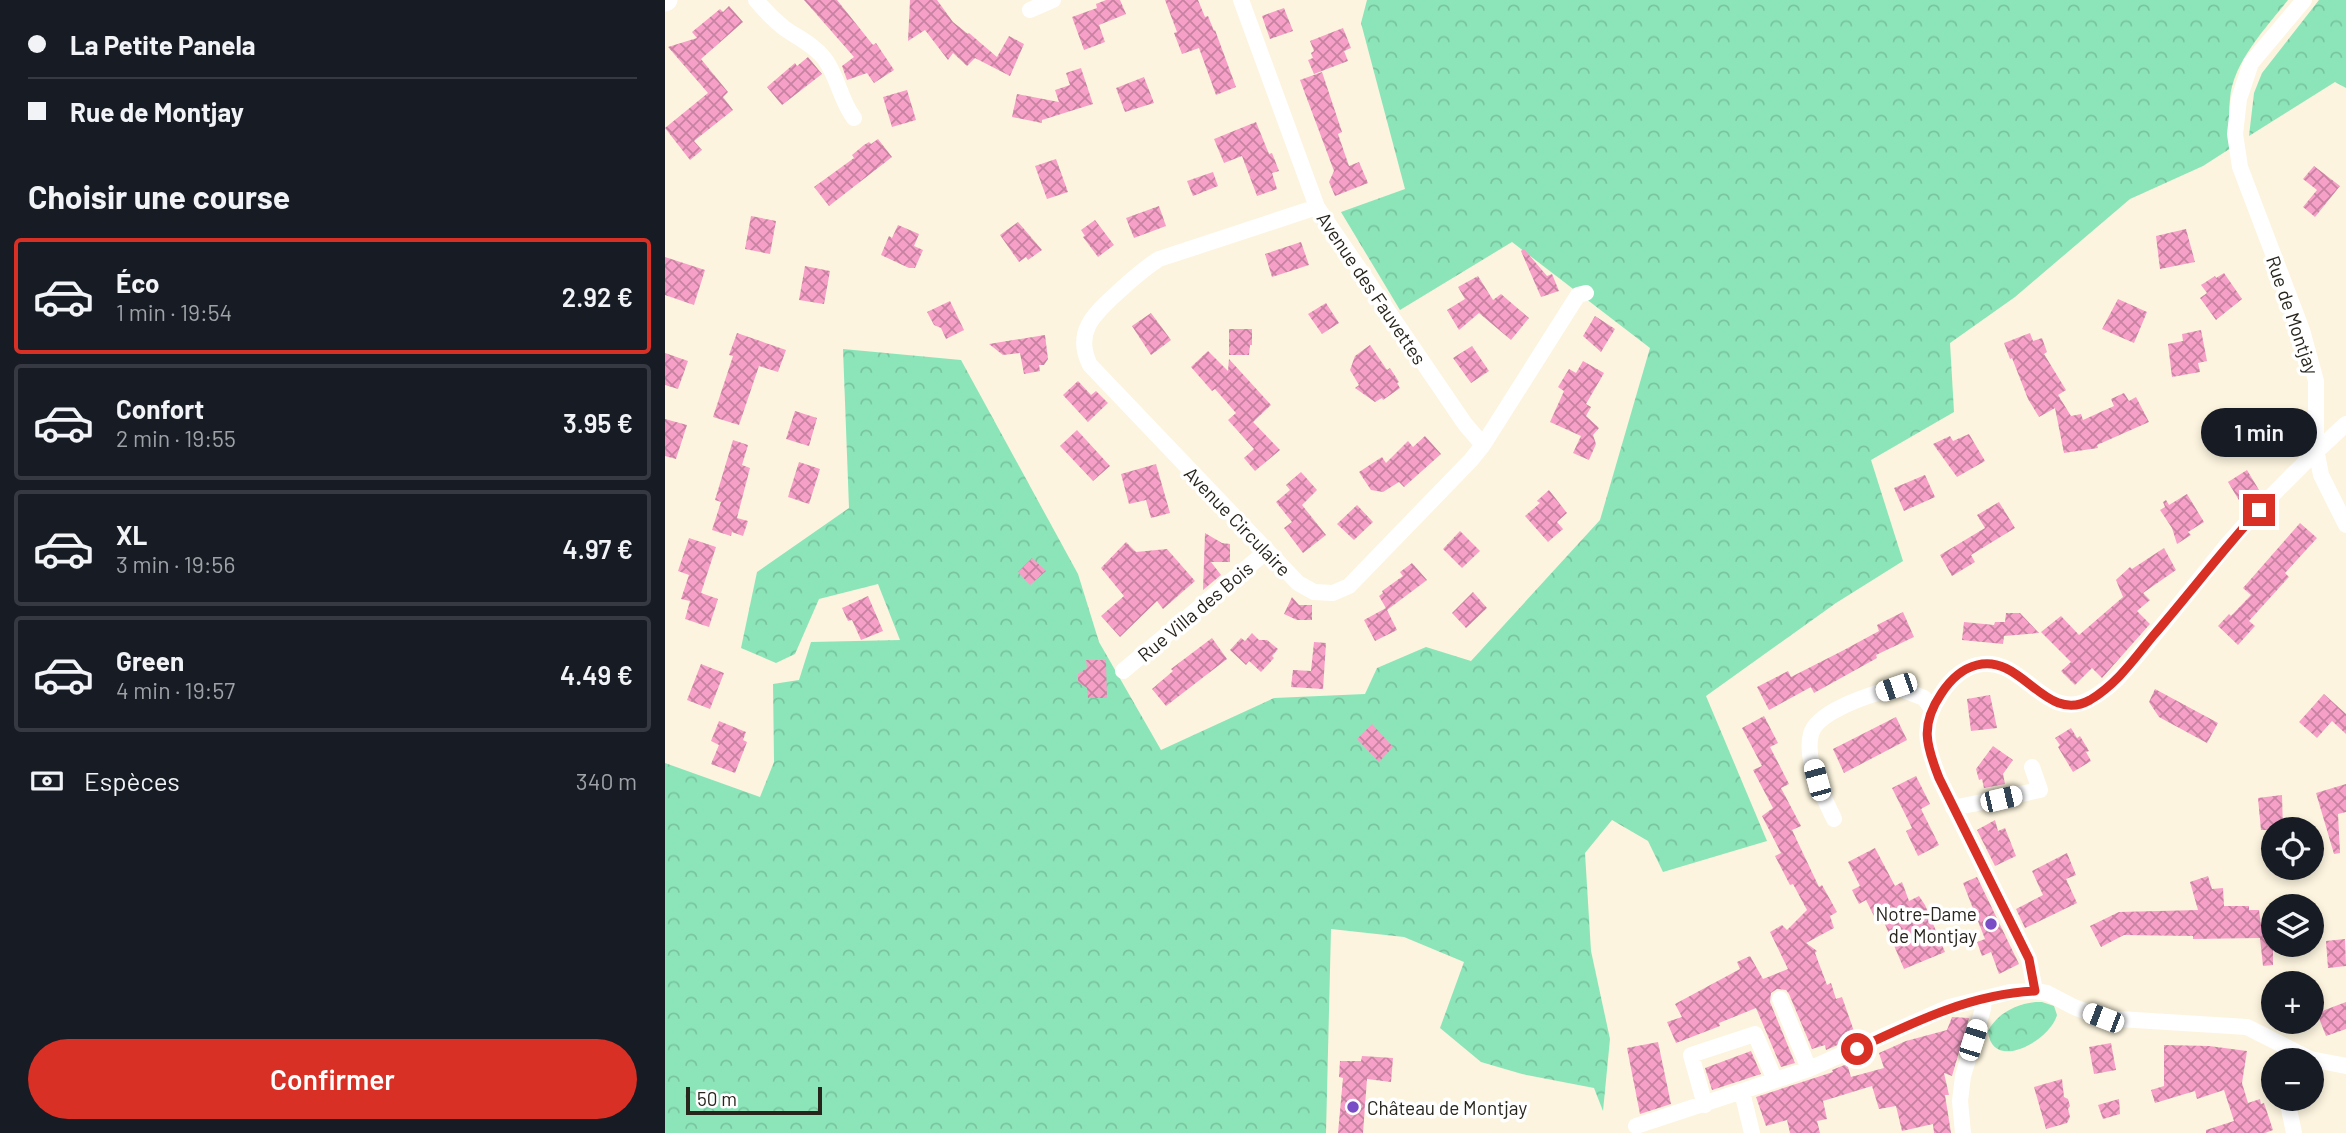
<!DOCTYPE html>
<html lang="fr">
<head>
<meta charset="utf-8">
<style>
	body { margin:0; font-family:Barlow,sans-serif; background:#20242c; color:#f1f3f6; height:100vh; display:flex; flex-direction:column; font-size:26px; white-space:nowrap }
	* { box-sizing:border-box; margin:0 }
	p { font-size:23px; color:#9ea1a6 }
	.icon { flex:none; width:38px; height:38px; fill:none; stroke:currentColor; stroke-width:2; stroke-linecap:round; stroke-linejoin:round }
	.map { position:relative; flex:1; overflow:hidden }
	.panel { display:flex; flex-direction:column; background:#171b24; width:665px }
	.panel>* { flex:none }
	.top-card { display:grid; align-content:center; height:154px; padding:0 28px; background:#171b24 }
	.buttons { position:absolute; left:1596px; top:817px; display:grid; gap:14px }
	.buttons a { display:grid; place-items:center; width:63px; height:63px; border-radius:50%; background:#171b24; box-shadow:0 4px 10px #0003; font-size:35px }
	.scale { position:absolute; left:21px; bottom:18px; width:136px; box-sizing:border-box; padding-left:7px; border:4px solid #28251d; border-top:0; font-size:19px; line-height:24px; white-space:nowrap; color:#28251d; -webkit-text-stroke:5px #fff; paint-order:stroke }
	.end { position:absolute; width:32px; height:32px; margin:-16px; border:9px solid #d93025; background:#fff; box-shadow:0 0 0 4px #fff }
	.from { border-radius:50% }
	.bubble { position:absolute; height:49px; border-radius:24px; background:#171b24; box-shadow:0 4px 10px #0003; font-size:23px; font-weight:600; line-height:49px; text-align:center }
	.car { position:absolute; width:21px; height:42px; margin:-21px -10px; border-radius:9px; box-shadow:0 0 5px 2px #0007; background:linear-gradient(#fff 24%,#345 0 40%,#fff 0 76%,#345 0 86%,#fff 0) }
	.top-card b { display:flex; align-items:center; gap:24px; height:66px; font-size:26px }
	.top-card b+b { border-top:2px solid #363941 }
	.top-card i { width:18px; height:18px; background:#f1f3f6 }
	ul { padding:0; list-style:none }
	li { display:flex; align-items:center; gap:21px; height:116px; margin:0 14px 10px; padding:0 14px; border:4px solid #363941; border-radius:7px }
	li div { flex:1 }
	li b { display:block; font-size:26px }
	li em { font-style:normal; font-weight:600 }
	li.selected { border-color:#d93025 }
	li>.icon { width:63px; height:63px; stroke-width:1.5 }
	h2 { padding:0 28px; font-size:32px; line-height:84px }
	.pay { display:flex; align-items:center; gap:18px; height:77px; padding:0 28px; font-size:26px }
	.pay p { margin-inline-start:auto }
	.cta { display:flex; gap:14px; margin-top:auto; padding:14px 28px }
	.cta a { flex:1; height:80px; border-radius:42px; background:#d93025; color:#fff; font-size:28px; font-weight:600; line-height:80px; text-align:center }
	main { display:flex; flex:1; min-height:0 }
	.map>svg:first-child { display:block }
	.forest { fill:url(#forest-crowns) }
	.building { fill:url(#building-cross-hatch) }
	.lines { fill:none; stroke-linecap:round; stroke-linejoin:round }
	.street { stroke:#fff; stroke-width:16 }
	.secondary { stroke:#fff; stroke-width:21 }
	.route { stroke:#d93025; stroke-width:9 }
	.poi-dot { fill:#794dc5; stroke:#fff; stroke-width:2.5 }
	.labels { text-anchor:middle; dominant-baseline:central; stroke-width:7; stroke-linejoin:round; paint-order:stroke }
	.street-label { font-size:19px; fill:#28251d; stroke:#fff }
	.poi-label { font-size:19px; fill:#28251d; stroke:#fff; text-anchor:end }
</style>
</head>
<body>
<main>
<section class="panel">
<div class="top-card">
<b><i class="from"></i>La Petite Panela</b>
<b><i></i>Rue de Montjay</b>
</div>
<h2>Choisir une course</h2>
<ul>
<li class="selected"><svg class="icon" aria-label="car" viewBox="0 0 24 24"><path d="M5 17H2v-5l4-1 3-4h7l3 4 3 1v5h-3M9 17h6M6 11h13"/><circle cx="7" cy="17" r="2"/><circle cx="17" cy="17" r="2"/></svg><div><b>Éco</b><p>1 min · 19:54</p></div><em>2.92 €</em></li>
<li><svg class="icon" aria-label="car" viewBox="0 0 24 24"><path d="M5 17H2v-5l4-1 3-4h7l3 4 3 1v5h-3M9 17h6M6 11h13"/><circle cx="7" cy="17" r="2"/><circle cx="17" cy="17" r="2"/></svg><div><b>Confort</b><p>2 min · 19:55</p></div><em>3.95 €</em></li>
<li><svg class="icon" aria-label="car" viewBox="0 0 24 24"><path d="M5 17H2v-5l4-1 3-4h7l3 4 3 1v5h-3M9 17h6M6 11h13"/><circle cx="7" cy="17" r="2"/><circle cx="17" cy="17" r="2"/></svg><div><b>XL</b><p>3 min · 19:56</p></div><em>4.97 €</em></li>
<li><svg class="icon" aria-label="car" viewBox="0 0 24 24"><path d="M5 17H2v-5l4-1 3-4h7l3 4 3 1v5h-3M9 17h6M6 11h13"/><circle cx="7" cy="17" r="2"/><circle cx="17" cy="17" r="2"/></svg><div><b>Green</b><p>4 min · 19:57</p></div><em>4.49 €</em></li>
</ul>
<div class="pay"><svg class="icon" aria-label="cash" viewBox="0 0 24 24"><path d="M3 7h18v10H3z"/><circle cx="12" cy="12" r="2"/></svg>Espèces<p>340 m</p></div>
<div class="cta"><a>Confirmer</a></div>
</section>
<div class="map">
<svg width="1681" height="1133" viewBox="0 0 1681 1133">
	<defs>
		<pattern id="forest-crowns" width="20" height="18" patternUnits="userSpaceOnUse" patternTransform="scale(1.75)"><rect width="20" height="18" fill="#8ce5b9"/><path d="M2 6a3 3 0 1 1 6 0M12 15a3 3 0 1 1 6 0" fill="none" stroke="#79c49f"/></pattern>
		<pattern id="building-cross-hatch" width="8" height="8" patternUnits="userSpaceOnUse" patternTransform="scale(1.75)"><rect width="8" height="8" fill="#f6a0c7"/><path d="M0 0l8 8M0 8l8-8" fill="none" stroke="#c782a1"/></pattern>
	</defs>
	<rect width="100%" height="100%" fill="#fcf4de"/>
	<path class="forest" d="M702,0H1623C1601,28 1568,62 1565,99C1563,115 1565,132 1566,148L1538,166L1465,199L1350,297L1285,343L1289,412L1206,460L1238,561L1171,603L1041,696L1102,841L998,872L983,841L947,820L920,853L926,951L945,1039L938,1111L929,1088L857,1074L816,1062L775,1028L799,962L739,937L666,929L661,1133H0V763L95,797L109,762L108,684L134,680L146,642L235,640L213,584L154,599L130,654L111,663L76,648L92,572L184,508L178,349L296,360L413,574L434,642L496,750L609,698L700,694L712,668L761,647L806,661L935,520L985,348L847,242L735,310L676,212L740,189L696,23Z
		M1654,0H1681V88L1670,82L1584,136L1589,93L1597,73Z
		M1377,1002L1389,1006L1392,1015C1385,1041 1327,1073 1323,1031C1333,1012 1356,1001 1377,1002Z"/>
	<path class="building" d="M139,0H172L208,45L211,43L229,70L209,83L202,73L182,80L177,66L189,57Z
		M245,0H272L288,22L303,34L304,33L332,57L344,36L359,44L345,76L310,58L302,66L288,53L283,60L260,30L243,41Z
		M441,0H455L461,14L434,25L440,42L419,50L407,17L432,8L431,4Z
		M500,0H533L540,17L543,16L549,31L550,30L571,87L551,95L534,48L517,54L509,33L512,32Z
		M64,6L78,22L36,59L63,92L58,97L68,110L29,141L37,150L25,160L0,128L43,93L3,47L32,38L27,32L55,9L58,12Z
		M619,8L628,31L605,39L597,16Z
		M678,28L686,48L679,51L683,61L649,74L643,60L648,58L646,53L649,51L645,41Z
		M143,57L157,74L117,105L102,87L130,63L132,66Z
		M416,68L428,104L377,120V123L347,117L352,94L394,102L390,90L405,85L401,73Z
		M657,72L677,132L673,134L684,166L694,162L703,183L670,196L664,182L669,171L635,80Z
		M479,77L489,103L460,112L451,88Z
		M242,90L251,120L227,127L218,97Z
		M591,122L604,154L607,153L614,171L607,173L612,189L592,196L577,156L559,163L549,139Z
		M213,139L227,157L164,206L149,187L189,158L187,155L199,145L204,142L206,144Z
		M391,159L403,192L382,199L370,166Z
		M1649,166L1675,186L1650,217L1638,207L1652,190L1638,179Z
		M548,172L553,186L528,196L522,181Z
		M494,206L501,226L469,238L461,218Z
		M86,216L111,221L105,254L80,249Z
		M430,220L449,245L433,257L418,237L420,236L416,230Z
		M353,222L377,250L363,260L361,257L354,262L335,235Z
		M233,225L254,234L249,246L258,250L250,268H244L216,255L224,236L227,238Z
		M1521,229L1530,262L1495,269L1491,236Z
		M636,242L644,265L607,277L600,254Z
		M859,249L882,276L887,274L894,291L876,297L856,251Z
		M0,257L40,270L29,305L0,295Z
		M140,266L165,271L159,304L134,300Z
		M1559,273L1577,299L1551,320L1535,298L1542,293L1536,285L1550,276L1551,278Z
		M813,276L828,300L836,294L864,318L846,340L814,313L794,330L782,310L800,299L793,287Z
		M1453,299L1482,312L1469,343L1437,329Z
		M285,301L299,330L281,339L276,328L269,325L262,312Z
		M661,303L674,323L657,334L643,314Z
		M486,313L506,340L486,355L467,326Z
		M930,316L950,329L936,352L918,336Z
		M564,329H587V345H585L584,355H564Z
		M1536,330L1542,361L1533,363L1535,372L1507,377L1503,344L1518,341L1517,334Z
		M72,333L121,350L113,372L94,366L74,425L48,417L68,356L64,355Z
		M1365,333L1368,341L1377,338L1382,352L1379,354L1401,390L1393,395L1406,416L1416,414L1418,420L1449,406L1446,399L1459,393L1464,401L1471,397L1484,422L1432,445L1433,448L1399,453L1390,408L1374,417L1363,399L1347,358L1345,359L1339,343Z
		M380,335L383,359L379,365H374L375,371L359,374L355,353L338,355L324,344Z
		M705,345L722,370L725,368L734,382L732,383L735,388L718,400L717,398L710,402L690,388L694,385L685,370L690,356Z
		M807,346L824,371L806,383L788,358Z
		M543,351L563,371L564,359L606,405L588,422L615,450L590,471L579,458L589,449L563,420L571,413L550,389L547,391L526,367Z
		M0,353L23,361L13,389L0,385Z
		M918,361L939,373L921,404L926,407L921,416L934,428L928,435L931,444L924,460L908,453L916,436L885,422L899,391L893,387L904,369L911,373Z
		M413,381L426,395L431,391L443,403L423,422L398,395Z
		M130,411L152,418L144,446L121,439Z
		M0,419L22,425L11,459L0,456Z
		M412,430L445,466L428,481L395,446Z
		M1304,434L1320,461L1292,477L1268,444L1285,436L1288,441Z
		M760,436L776,454L739,487L734,482L718,492L706,490L694,472L717,457L721,463L743,441L748,447Z
		M68,440L83,445L77,465L85,468L72,518L83,521L78,536L67,532L66,536L47,530L56,502L50,500Z
		M134,462L155,469L144,504L123,497Z
		M491,464L505,513L486,518L481,500L464,504L456,474Z
		M1582,470L1594,490L1575,502L1563,482Z
		M636,472L652,490L637,505L661,535L638,553L619,528L627,522L611,502L625,490L621,485Z
		M1260,475L1270,497L1239,511L1229,488Z
		M884,490L902,513L892,522L898,529L883,542L860,516L875,503L872,501Z
		M1522,494L1539,522L1523,532L1526,535L1512,544L1507,528L1495,510L1500,507L1498,502L1501,500L1504,505Z
		M1334,502L1350,528L1306,555L1310,562L1287,576L1275,555L1320,528L1312,515Z
		M692,505L708,522L689,540L672,524Z
		M1635,523L1652,538L1620,573L1624,577L1584,621L1590,626L1573,645L1553,626L1564,614L1566,616L1586,595L1578,588Z
		M795,531L815,551L797,568L778,549Z
		M540,533L557,543L565,544V562H546L556,575L538,590Z
		M24,538L51,547L36,593L53,599L44,627L20,619L25,601L16,599L24,575L13,571Z
		M461,542L471,552L502,549L530,581L498,609L492,601L455,637L436,616L459,596L436,568Z
		M1499,548L1511,570L1478,593L1485,600L1472,611L1485,624L1437,678L1427,668L1410,685L1396,671L1406,662L1376,632L1396,616L1414,635L1458,597L1451,580L1465,567L1467,569Z
		M367,558L381,571L365,585L353,572Z
		M747,563L762,580L722,610L714,596L718,593L717,591L738,576L735,572Z
		M808,592L822,608L801,628L787,613Z
		M203,596L218,631L196,640L187,620L183,621L177,608Z
		M627,597L634,605H647V620H632L619,614Z
		M721,608L732,630L710,641L699,620Z
		M1238,612L1249,637L1211,655L1212,658L1149,693L1146,687L1104,710L1092,687L1123,671L1126,677L1179,650L1214,631L1212,625Z
		M1341,613H1355L1374,633L1339,636L1338,644L1297,640L1299,622L1329,625L1330,622H1340Z
		M587,633L594,640H602L613,649L607,656L609,658L596,672L584,661L581,665L565,650L576,638L580,641Z
		M547,638L562,659L501,706L487,689L508,671L506,669Z
		M649,642L661,643L658,689L626,687L628,670L646,671Z
		M421,660H441L442,698H423L422,688L413,682V674L422,668Z
		M36,664L59,673L45,709L22,700Z
		M1490,689L1553,723L1542,743L1494,717L1484,702Z
		M1659,694L1681,714V734L1667,721L1652,738L1634,722Z
		M1325,695L1332,728L1306,731L1302,699Z
		M1099,716L1113,743L1105,747L1124,784L1116,788L1136,826L1127,830L1154,887L1157,885L1172,912L1165,916L1169,928L1141,943L1152,951L1150,953L1162,985L1166,983L1171,999L1177,997L1191,1037L1161,1050L1160,1045L1147,1049L1124,994L1121,990L1112,989L1106,993L1105,1002L1130,1063L1116,1067L1091,1008L1054,1023L1055,1026L1011,1043L1002,1022L1017,1017L1010,1004L1075,969L1072,962L1085,956L1098,979L1123,969L1105,932L1117,925L1122,930L1142,910L1128,884L1125,885L1110,856L1116,853L1097,816L1108,808L1088,770L1097,766L1077,728Z
		M1231,717L1242,740L1179,773L1168,749Z
		M54,721L81,732L78,740L82,742L70,773L46,764L54,745L46,741Z
		M707,724L728,747L714,762L692,739Z
		M1406,728L1412,738L1415,736L1424,751L1421,752L1426,761L1408,772L1393,747L1395,745L1390,738Z
		M1328,746L1348,760L1338,774L1340,784L1319,788L1317,779L1314,780L1311,769Z
		M1251,776L1265,804L1256,809L1274,845L1253,856L1241,831L1247,828L1227,788Z
		M1681,784V812L1673,814L1675,853L1669,854L1651,793Z
		M1617,795L1618,830H1596L1593,798Z
		M1330,820L1333,831L1340,828L1351,856L1330,866L1312,830Z
		M1210,848L1230,886L1237,882L1244,901L1254,896L1260,905L1280,952L1239,969L1219,922L1213,924L1201,900L1194,904L1187,890L1195,886L1183,862Z
		M1402,853L1411,875L1401,879L1412,903L1360,928L1351,909L1378,895L1367,871Z
		M1543,876L1547,889L1558,888L1559,906H1584V910H1594L1596,925L1608,924V965L1598,966L1595,938L1528,939V936L1459,935L1436,947L1425,926L1454,912L1533,910L1525,882Z
		M1312,877L1354,964L1334,974L1326,952L1317,956L1312,942L1320,939L1298,883Z
		M1680,939L1681,966L1663,968L1661,941Z
		M1681,1002V1029L1661,1036L1652,1013Z
		M1287,1017L1304,1018L1287,1076L1279,1073L1284,1095H1280L1286,1133H1269L1268,1124L1237,1131L1231,1106L1214,1109L1207,1086L1158,1101L1162,1119L1152,1121L1155,1133H1125L1122,1120L1101,1126L1091,1097L1168,1072L1167,1070L1182,1064L1186,1077L1219,1068L1214,1053L1241,1041L1282,1030Z
		M993,1042L1006,1104L975,1114L962,1048Z
		M1446,1043L1451,1070L1429,1074L1424,1047Z
		M1499,1045L1544,1046L1582,1051L1577,1083L1583,1103L1595,1099L1596,1104L1599,1103L1608,1130L1600,1133H1541V1130L1569,1121L1559,1090L1532,1099L1530,1091L1490,1103L1486,1090L1499,1086Z
		M1086,1051L1096,1074L1047,1090L1040,1068Z
		M697,1056L728,1058L726,1082L702,1079L698,1133H673L678,1078L674,1077L675,1061H696Z
		M1397,1079L1399,1097L1403,1099L1405,1106L1403,1109L1405,1117L1402,1123L1381,1129L1369,1087Z
		M1454,1099L1455,1114L1438,1119L1433,1105Z"/>
	<g class="lines">
		<path class="street" d="M91,0C100,11 108,19 119,28C133,38 148,44 159,58C173,76 175,100 189,118
			M576,0L652,207L800,424L818,445
			M1639,0L1586,63L1574,99L1570,134L1575,167L1637,330L1651,381V449L1656,475L1681,525
			M365,10L388,0
			M652,207L494,259C478,269 465,281 451,294C428,315 409,333 425,365L633,583L649,592L668,593L684,586L806,460L818,445L913,295L921,293
			M458,671L602,551
			M1288,808L1375,790L1367,767
			M1169,819C1158,795 1139,761 1146,734C1152,710 1209,694 1231,687L1259,698L1266,708
			M1370,991L1364,959L1274,778C1261,745 1255,725 1276,694C1285,680 1296,669 1312,665C1357,653 1380,725 1425,699C1450,686 1464,665 1482,644C1509,611 1535,578 1562,545C1599,502 1639,462 1681,424
			M1115,999L1144,1069
			M1077,1092L1087,1133
			M1622,1099L1629,1133
			M1040,1105L1026,1055L1090,1034L1110,1080
			M971,1126L1144,1069L1284,1007L1345,992L1370,991L1382,993L1409,1007L1438,1018L1582,1027L1645,1059L1681,1066
			M1298,1133L1295,1101L1298,1076L1318,1009L1319,998"/>
		<path class="secondary" d="M0,1L2,0"/>
	</g>
	<g class="lines">
		<path class="route" d="M1192,1049C1249,1022 1306,994 1370,991L1364,959L1274,778C1261,745 1255,725 1276,694C1285,680 1296,669 1312,665C1357,653 1380,725 1425,700C1452,684 1469,659 1488,636C1524,594 1557,551 1594,510"/>
	</g>
	<g class="poi-dot">
		<circle cx="1326" cy="924" r="7"/>
		<circle cx="688" cy="1107" r="7"/>
	</g>
	<g class="labels">
		<g class="street-label">
			<text transform="translate(707 288) rotate(56)">Avenue des Fauvettes</text>
			<text transform="translate(1628 315) rotate(71)">Rue de Montjay</text>
			<text transform="translate(573 521) rotate(46)">Avenue Circulaire</text>
			<text transform="translate(530 611) rotate(-40)">Rue Villa des Bois</text>
		</g>
		<g class="poi-label">
			<text x="1312" y="913">Notre-Dame<tspan x="1312" dy="22">de Montjay</tspan></text>
			<text x="702" y="1107" text-anchor="start">Château de Montjay</text>
		</g>
	</g>
</svg>
<div class="buttons">
<a><svg class="icon" aria-label="locate" viewBox="0 0 24 24"><circle cx="12" cy="12" r="6"/><path d="M12 2v4M12 18v4M2 12h4M18 12h4"/></svg></a>
<a><svg class="icon" aria-label="layers" viewBox="0 0 24 24"><path d="M12 4l9 5-9 5-9-5zM3 14l9 5 9-5"/></svg></a>
<a>+</a>
<a>−</a>
</div>
<div class="scale">50 m</div>
<i class="end from" style="left:1192px;top:1049px"></i>
<i class="end" style="left:1594px;top:510px"></i>
<div class="bubble" style="left:1536px;top:408px;width:116px">1 min</div>
<i class="car" style="left:1231px;top:687px;rotate:251deg"></i>
<i class="car" style="left:1152px;top:780px;rotate:345deg"></i>
<i class="car" style="left:1336px;top:799px;rotate:77deg"></i>
<i class="car" style="left:1438px;top:1018px;rotate:291deg"></i>
<i class="car" style="left:1308px;top:1040px;rotate:18deg"></i>
</div>
</main>
</body>
</html>
